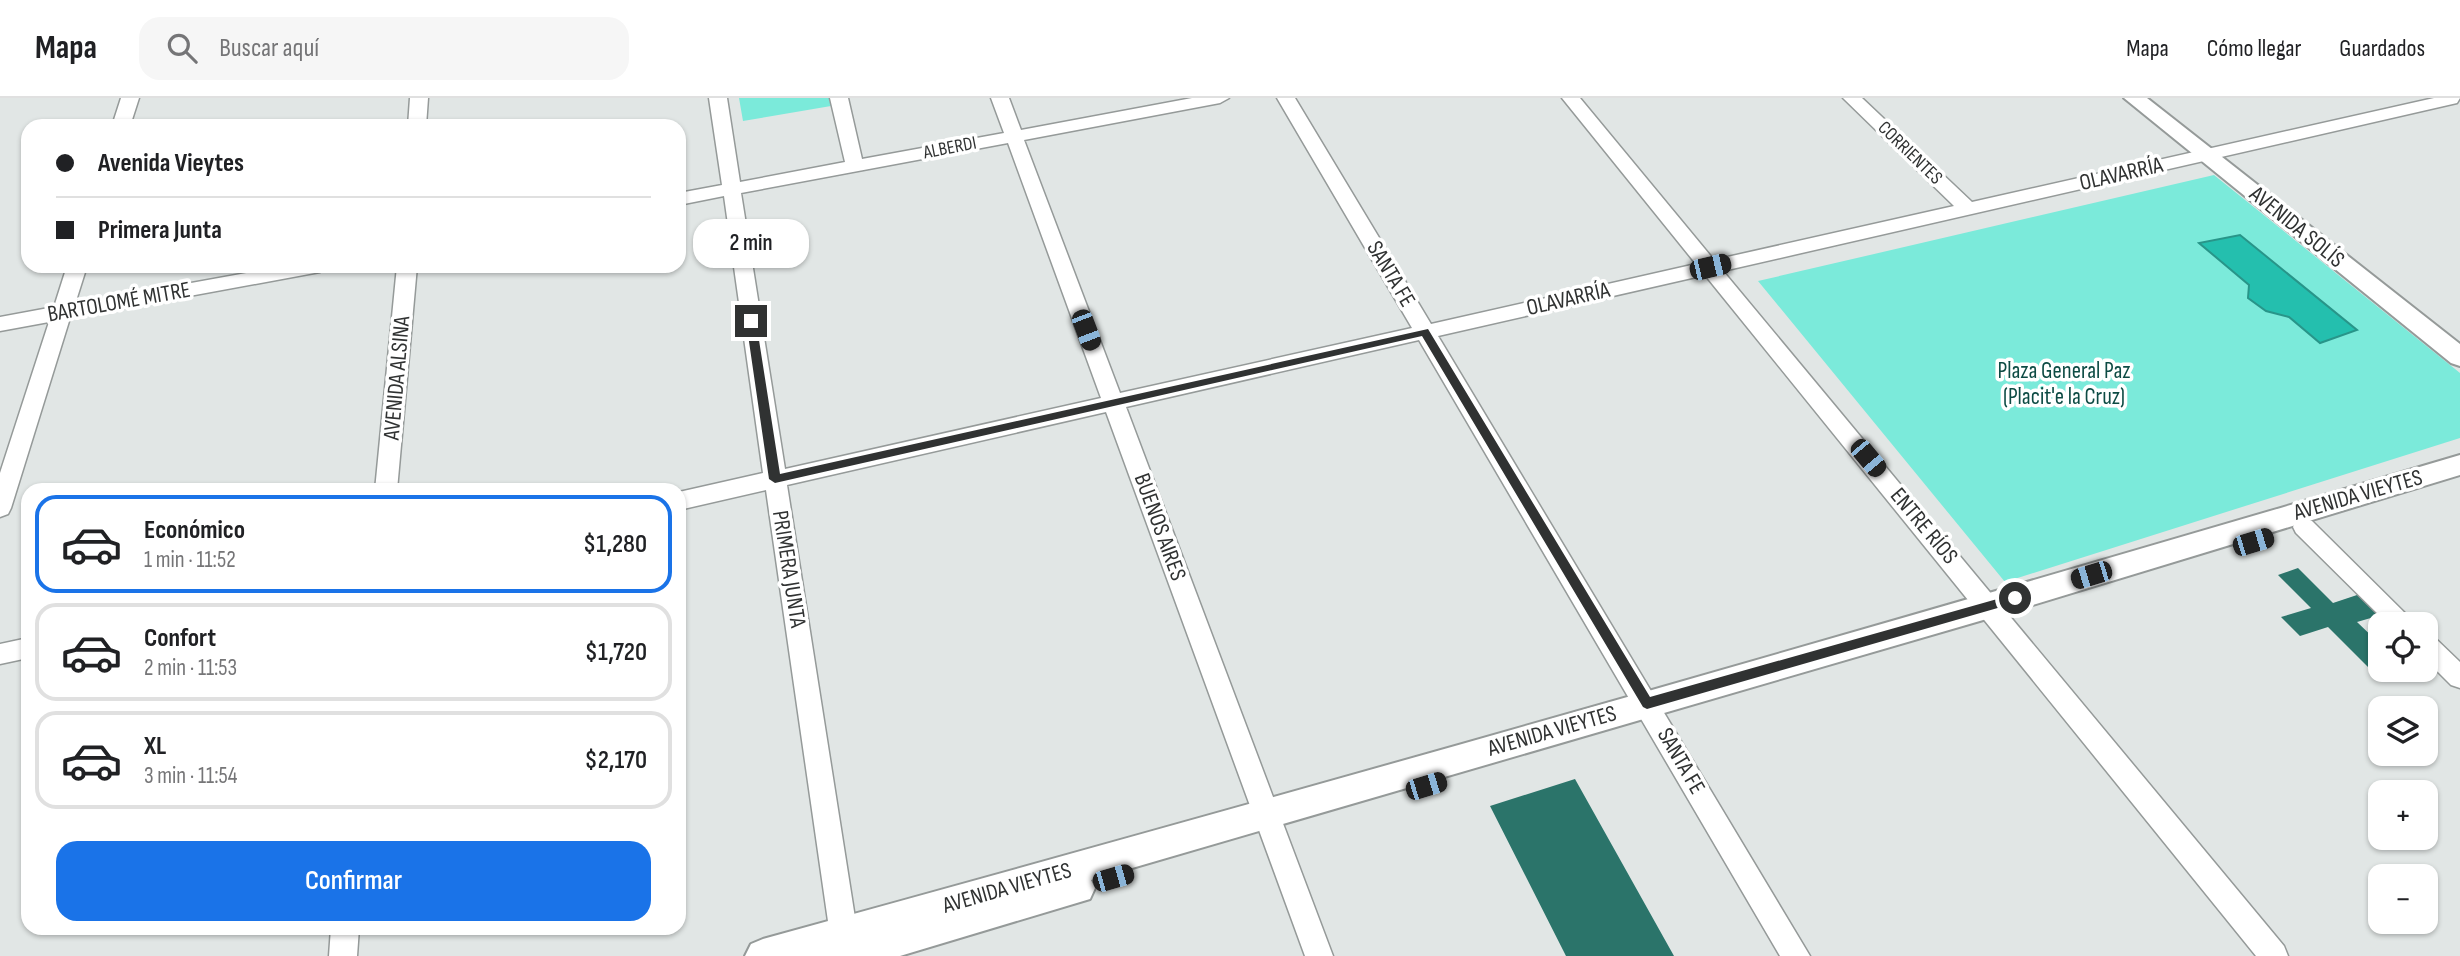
<!DOCTYPE html>
<html lang="es">
<head>
<meta charset="utf-8">
<style>
	body { margin:0; font-family:"Sofia Sans Condensed",sans-serif; background:#f6f6f6; color:#202124; height:100vh; display:flex; flex-direction:column; font-size:26px; white-space:nowrap }
	* { box-sizing:border-box; margin:0 }
	p { font-size:23px; color:#757577 }
	.icon { flex:none; width:38px; height:38px; fill:none; stroke:currentColor; stroke-width:2; stroke-linecap:round; stroke-linejoin:round }
	.map { position:relative; flex:1; overflow:hidden }
	.details { position:absolute; left:21px; top:385px; width:665px; height:452px; display:flex; flex-direction:column; background:#fff; border-radius:21px; box-shadow:0 2px 5px #0004 }
	.details>* { flex:none }
	.top-card { position:absolute; left:21px; top:21px; width:665px; height:154px; border-radius:21px; box-shadow:0 2px 5px #0004; display:grid; align-content:center; height:154px; padding:0 35px; background:#fff }
	.buttons { position:absolute; left:2368px; top:514px; display:grid; gap:14px }
	.buttons a { display:grid; place-items:center; width:70px; height:70px; border-radius:14px; background:#fff; box-shadow:0 2px 5px #0004; font-size:35px }
	.end { position:absolute; width:32px; height:32px; margin:-16px; border:9px solid #303232; background:#fff; box-shadow:0 0 0 4px #fff }
	.from { border-radius:50% }
	.bubble { position:absolute; height:49px; border-radius:21px; background:#fff; box-shadow:0 2px 5px #0004; font-size:23px; font-weight:600; line-height:49px; text-align:center }
	.car { position:absolute; width:21px; height:42px; margin:-21px -10px; border-radius:9px; box-shadow:0 0 5px 2px #0007; background:linear-gradient(#222 24%,#8ab4d8 0 40%,#222 0 76%,#8ab4d8 0 86%,#222 0) }
	.top-card b { display:flex; align-items:center; gap:24px; height:66px; font-size:26px }
	.top-card b+b { border-top:2px solid #e0e0e0 }
	.top-card i { width:18px; height:18px; background:#202124 }
	ul { padding:12px 0 0; list-style:none }
	li { display:flex; align-items:center; gap:21px; height:98px; margin:0 14px 10px; padding:0 21px; border:4px solid #e0e0e0; border-radius:21px }
	li div { flex:1 }
	li b { display:block; font-size:26px }
	li em { font-style:normal; font-weight:600 }
	li.current { border-color:#1a73e8 }
	li>.icon { width:63px; height:63px; stroke-width:1.5 }
	.action { display:flex; gap:14px; margin-top:auto; padding:14px 35px }
	.action a { flex:1; height:80px; border-radius:21px; background:#1a73e8; color:#fff; font-size:28px; font-weight:600; line-height:80px; text-align:center }
	header { display:flex; align-items:center; gap:42px; box-sizing:border-box; height:98px; padding:0 35px; background:#fff; border-bottom:2px solid #e0e0e0 }
	header strong { font-size:33px }
	nav { display:flex; gap:38px; margin-inline-start:auto; font-size:24px }
	.search { width:490px; height:63px; background:#f6f6f6; display:flex; align-items:center; gap:18px; box-sizing:border-box; padding:0 24px; border-radius:21px; color:#757577; font-size:26px }
	.map>svg:first-child { display:block }
	.green { fill:#7beada }
	.water { fill:#24bfae; stroke:#289589; stroke-width:2 }
	.building { fill:#2b746a }
	.lines { fill:none; stroke-linecap:round; stroke-linejoin:round }
	.minor-casing { stroke:#959a99; stroke-width:3 }
	.major-casing { stroke:#959a99; stroke-width:4 }
	.minor { fill:#fff; fill-rule:evenodd }
	.major { fill:#fff; fill-rule:evenodd }
	.route { fill:#303232 }
	.labels { text-anchor:middle; dominant-baseline:central; stroke-width:7; stroke-linejoin:round; paint-order:stroke }
	.far-street-label { font-size:19px; fill:#303232; stroke:#fff }
	.street-label { font-size:23px; fill:#303232; stroke:#fff }
	.park-label { font-size:23px; fill:#0d4b44; stroke:#fff }
</style>
</head>
<body>
<header>
<strong>Mapa</strong>
<div class="search"><svg class="icon" aria-label="search" viewBox="0 0 24 24"><circle cx="10" cy="10" r="6"/><path d="M15 15l6 6"/></svg>Buscar aquí</div>
<nav><a>Mapa</a><a>Cómo llegar</a><a>Guardados</a></nav>
</header>
<div class="map">
<svg width="2460" height="858" viewBox="0 0 2460 858">
	<rect width="100%" height="100%" fill="#e1e6e5"/>
	<path class="green" d="M739,0H829L831,8L743,23Z
		M2214,77L2460,275V340L2005,484L1758,183Z"/>
	<path class="water" d="M2240,137L2357,232L2320,245L2289,219L2266,213L2248,200L2249,187L2199,145Z"/>
	<path class="building" d="M2298,470L2333,505L2360,496L2381,517L2357,524L2380,546V570L2372,573L2328,529L2300,538L2281,519L2311,510L2278,477Z
		M1575,681L1674,858H1566L1490,708Z"/>
	<g class="lines">
		<defs>
			<path id="minor" d="M121,0H139L130,28H112Z
				M410,0H428L426,28H408Z
				M709,0H727L740,84L845,64L830,0H848L862,61L1004,35L991,0H1009L1021,32L1192,0H1229L1220,5L1024,42L1120,295L1412,230L1277,0H1295L1431,226L1696,166L1562,0H1580L1714,162L1954,108L1843,0H1862L1972,104L2434,0H2460L2457,5L1723,173L2284,848L2288,858H2256L1705,177L1438,238L1810,858H1780L1419,242L1126,309L1333,858H1305L1106,314L787,387L861,858H833L766,392L679,412V394L763,375L724,98L679,107V95L722,87ZM1008,45L1101,300L785,371L741,95Z
				M67,168H87L75,206L285,168H330L320,174L70,220L11,410L8,416L0,419V375L49,224L0,233V219L54,209Z
				M397,168H417L397,392H375Z
				M2304,420L2312,423L2417,527H2389L2296,435L2293,429L2296,423Z
				M2426,537L2435,540L2460,564V590L2451,587L2426,562Z
				M28,540V560L0,566V546Z
				M331,830H359L357,858H329Z"/>
			<path id="major" d="M2124,0H2147L2460,246V268L2451,265Z
				M2460,357V377L1990,520L1091,782L1095,790L1090,801L900,858H745L751,846L763,841C1330,685 1896,524 2460,357Z"/>
		</defs>
		<use href="#minor" class="minor-casing"/>
		<use href="#major" class="major-casing"/>
		<use href="#minor" class="minor"/>
		<use href="#major" class="major"/>
	</g>
	<path class="route" d="M751,219L756,223L780,376L1428,231L1650,599L2015,496L2021,500L2015,505L1647,611L1643,609L1422,238L775,385L769,381L746,223Z"/>
	<g class="labels">
		<g class="far-street-label">
			<text transform="translate(950 50) rotate(-11)">ALBERDI</text>
			<text transform="translate(1910 55) rotate(44)">CORRIENTES</text>
		</g>
		<g class="street-label">
			<text transform="translate(2121 76) rotate(-13)">OLAVARRÍA</text>
			<text transform="translate(2297 129) rotate(39)">AVENIDA SOLÍS</text>
			<text transform="translate(1391 176) rotate(59)">SANTA FE</text>
			<text transform="translate(1568 201) rotate(-13)">OLAVARRÍA</text>
			<text transform="translate(119 204) rotate(-10)">BARTOLOMÉ MITRE</text>
			<text transform="translate(397 280) rotate(-85)">AVENIDA ALSINA</text>
			<text transform="translate(2358 397) rotate(-16)">AVENIDA VIEYTES</text>
			<text transform="translate(1924 428) rotate(50)">ENTRE RÍOS</text>
			<text transform="translate(1160 429) rotate(70)">BUENOS AIRES</text>
			<text transform="translate(789 471) rotate(81)">PRIMERA JUNTA</text>
			<text transform="translate(1552 633) rotate(-16)">AVENIDA VIEYTES</text>
			<text transform="translate(1681 663) rotate(60)">SANTA FE</text>
			<text transform="translate(1007 790) rotate(-16)">AVENIDA VIEYTES</text>
		</g>
		<g class="park-label">
			<text x="2064" y="273">Plaza General Paz<tspan x="2064" dy="26">(Placit'e la Cruz)</tspan></text>
		</g>
	</g>
</svg>
<div class="buttons">
<a><svg class="icon" aria-label="locate" viewBox="0 0 24 24"><circle cx="12" cy="12" r="6"/><path d="M12 2v4M12 18v4M2 12h4M18 12h4"/></svg></a>
<a><svg class="icon" aria-label="layers" viewBox="0 0 24 24"><path d="M12 4l9 5-9 5-9-5zM3 14l9 5 9-5"/></svg></a>
<a>+</a>
<a>−</a>
</div>
<i class="end from" style="left:2015px;top:500px"></i>
<i class="end" style="left:751px;top:223px"></i>
<div class="bubble" style="left:693px;top:121px;width:116px">2 min</div>
<i class="car" style="left:1710px;top:169px;rotate:77deg"></i>
<i class="car" style="left:1086px;top:232px;rotate:159deg"></i>
<i class="car" style="left:1868px;top:360px;rotate:140deg"></i>
<i class="car" style="left:2253px;top:444px;rotate:73deg"></i>
<i class="car" style="left:2091px;top:477px;rotate:253deg"></i>
<i class="car" style="left:1426px;top:688px;rotate:73deg"></i>
<i class="car" style="left:1113px;top:780px;rotate:74deg"></i>
<div class="top-card">
<b><i class="from"></i>Avenida Vieytes</b>
<b><i></i>Primera Junta</b>
</div>
<section class="details">
<ul>
<li class="current"><svg class="icon" aria-label="car" viewBox="0 0 24 24"><path d="M5 17H2v-5l4-1 3-4h7l3 4 3 1v5h-3M9 17h6M6 11h13"/><circle cx="7" cy="17" r="2"/><circle cx="17" cy="17" r="2"/></svg><div><b>Económico</b><p>1 min · 11:52</p></div><em>$1,280</em></li>
<li><svg class="icon" aria-label="car" viewBox="0 0 24 24"><path d="M5 17H2v-5l4-1 3-4h7l3 4 3 1v5h-3M9 17h6M6 11h13"/><circle cx="7" cy="17" r="2"/><circle cx="17" cy="17" r="2"/></svg><div><b>Confort</b><p>2 min · 11:53</p></div><em>$1,720</em></li>
<li><svg class="icon" aria-label="car" viewBox="0 0 24 24"><path d="M5 17H2v-5l4-1 3-4h7l3 4 3 1v5h-3M9 17h6M6 11h13"/><circle cx="7" cy="17" r="2"/><circle cx="17" cy="17" r="2"/></svg><div><b>XL</b><p>3 min · 11:54</p></div><em>$2,170</em></li>
</ul>
<div class="action"><a>Confirmar</a></div>
</section>
</div>
</body>
</html>
